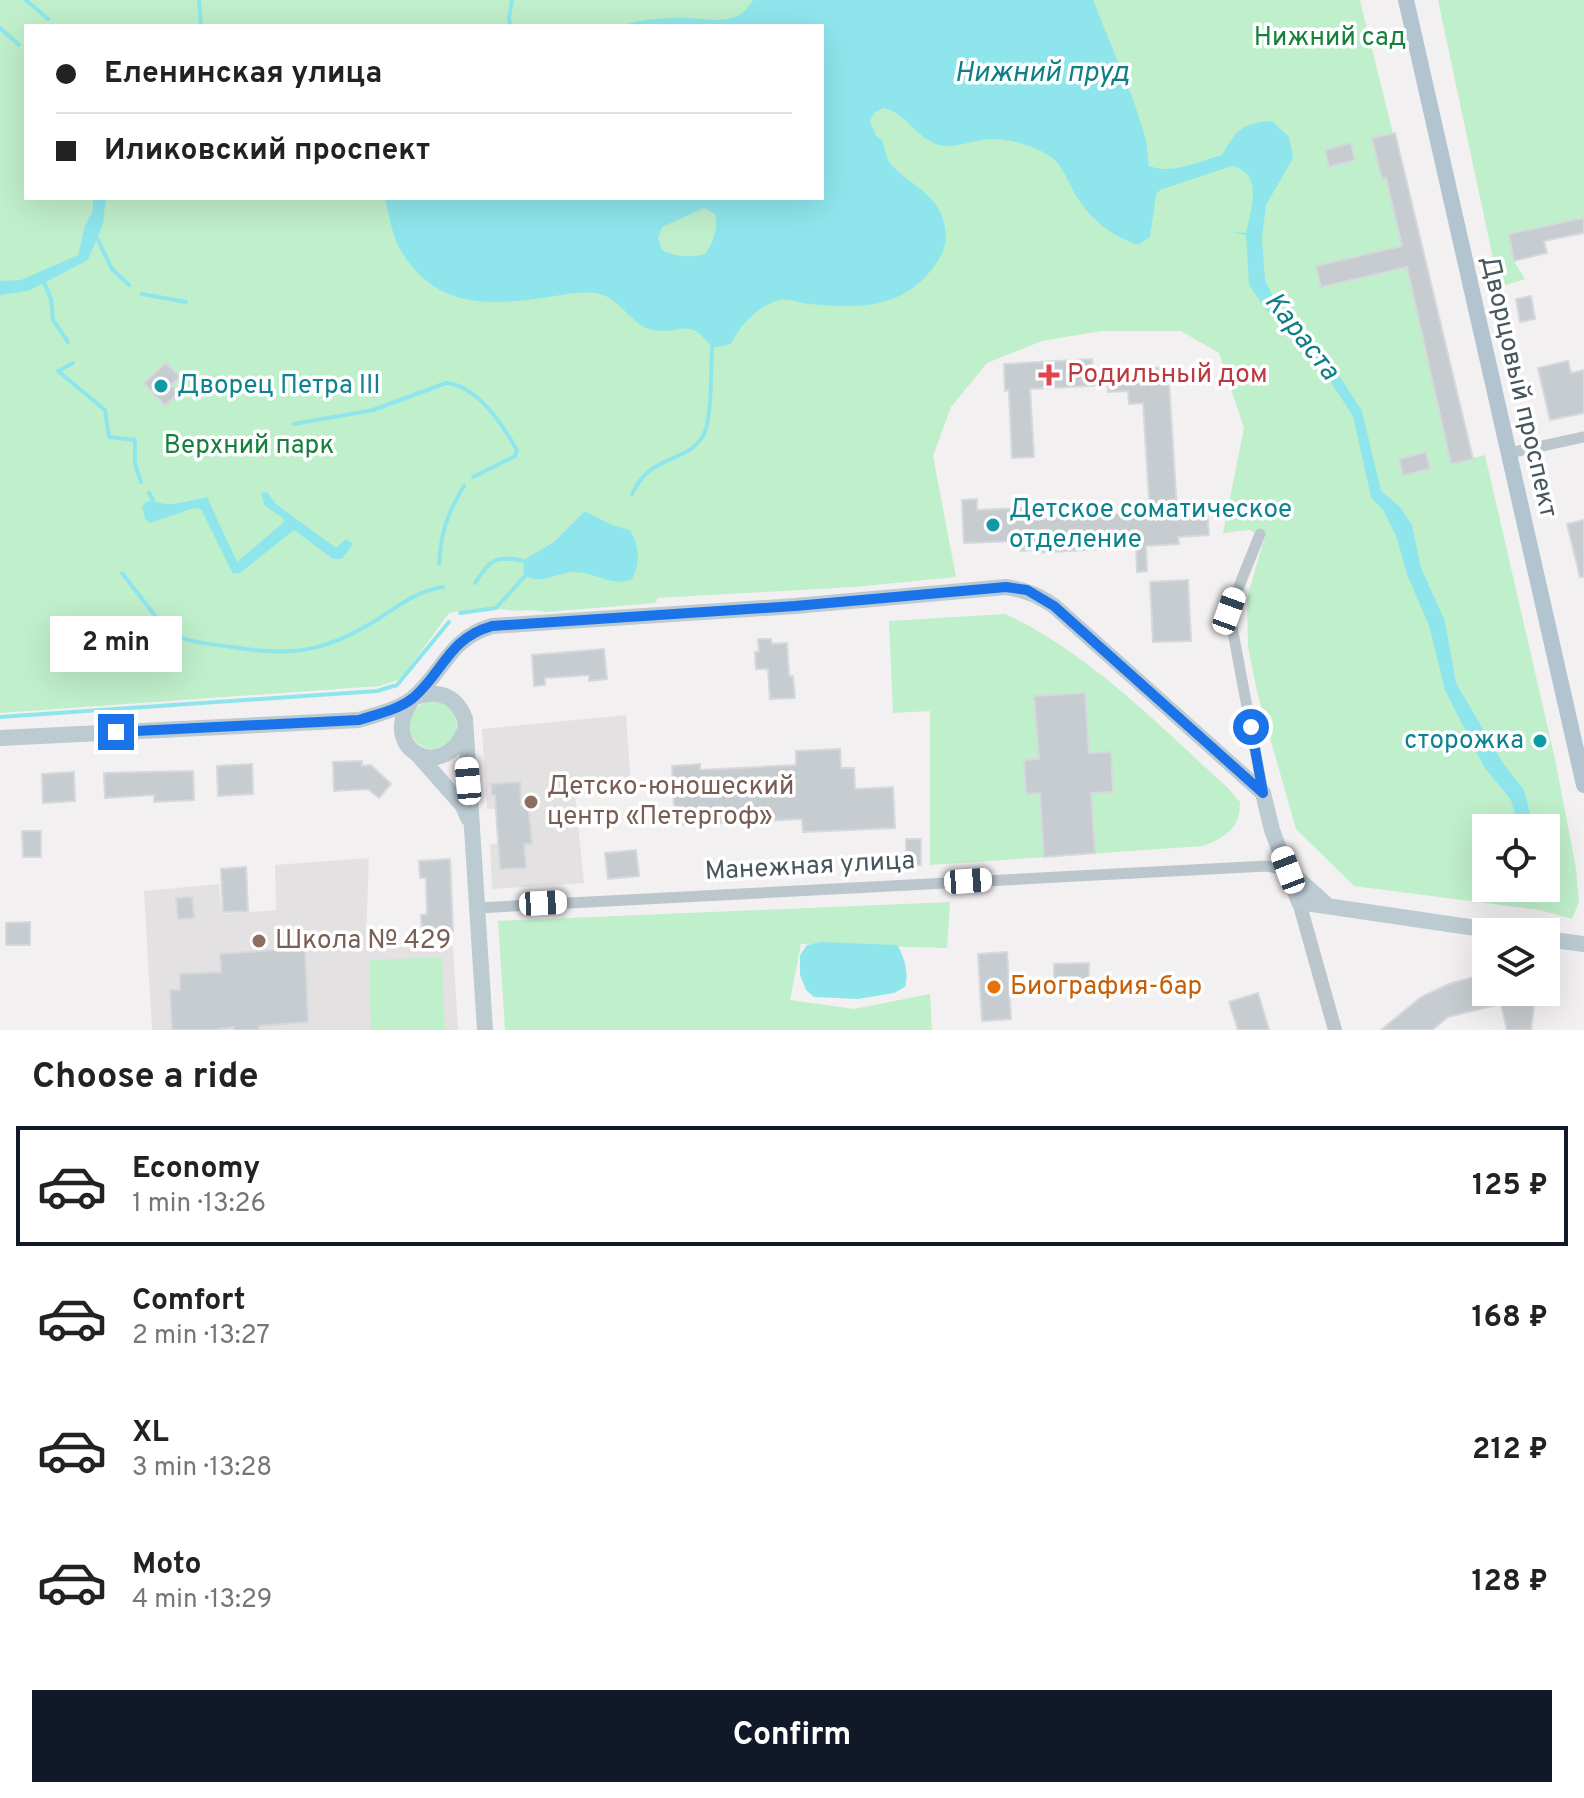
<!DOCTYPE html>
<html lang="en">
<head>
<meta charset="utf-8">
<style>
	body { margin:0; font-family:Overpass,sans-serif; background:#f6f6f6; color:#222; height:100vh; display:flex; flex-direction:column; font-size:30px; white-space:nowrap }
	* { box-sizing:border-box; margin:0 }
	p { font-size:26px; color:#767676 }
	.icon { flex:none; width:44px; height:44px; fill:none; stroke:currentColor; stroke-width:2; stroke-linecap:round; stroke-linejoin:round }
	.map { position:relative; height:1030px; overflow:hidden }
	.panel { display:flex; flex-direction:column; background:#fff; flex:1 }
	.panel>* { flex:none }
	.hud { position:absolute; left:24px; top:24px; width:800px; height:176px; border-radius:0px; box-shadow:0 8px 32px #0002; display:grid; align-content:center; height:176px; padding:0 32px; background:#fff }
	.controls { position:absolute; left:1472px; top:814px; display:grid; gap:16px }
	.controls a { display:grid; place-items:center; width:88px; height:88px; border-radius:0px; background:#fff; box-shadow:0 8px 32px #0002; font-size:40px }
	.end { position:absolute; width:36px; height:36px; margin:-18px; border:10px solid #1a73e8; background:#fff; box-shadow:0 0 0 4px #fff }
	.from { border-radius:50% }
	.bubble { position:absolute; height:56px; border-radius:0px; background:#fff; box-shadow:0 8px 32px #0002; font-size:26px; font-weight:700; line-height:56px; text-align:center }
	.car { position:absolute; width:24px; height:48px; margin:-24px -12px; border-radius:10px; box-shadow:0 0 6px 2px #0007; background:linear-gradient(#fff 24%,#345 0 40%,#fff 0 76%,#345 0 86%,#fff 0) }
	.hud b { display:flex; align-items:center; gap:28px; height:76px; font-size:30px }
	.hud b+b { border-top:2px solid #e0e0e0 }
	.hud i { width:20px; height:20px; background:#222 }
	ul { padding:0; list-style:none }
	li { display:flex; align-items:center; gap:24px; height:120px; margin:0 16px 12px; padding:0 16px; border:4px solid transparent; border-radius:0px }
	li div { flex:1 }
	li b { display:block; font-size:30px }
	li em { font-style:normal; font-weight:700 }
	li.on { border-color:#111827 }
	li>.icon { width:72px; height:72px; stroke-width:1.5 }
	h2 { padding:0 32px; font-size:36px; line-height:96px }
	.button { display:flex; gap:16px; margin-top:auto; padding:16px 32px }
	.button a { flex:1; height:92px; border-radius:0px; background:#111827; color:#fff; font-size:32px; font-weight:700; line-height:92px; text-align:center }
	.map>svg:first-child { display:block }
	.education { fill:#e4e1e3 }
	.green { fill:#c0efcb; fill-rule:evenodd }
	.water { fill:#8ee6ec; fill-rule:evenodd }
	.lines { fill:none; stroke-linecap:round; stroke-linejoin:round }
	.stream { stroke:#8ee6ec; stroke-width:4 }
	.building { fill:#c7ccd0; stroke:#d5d8dc; stroke-width:2 }
	.minor { stroke:#bcc7cd; stroke-width:11 }
	.tertiary { stroke:#bcc7cd; stroke-width:14 }
	.secondary { stroke:#bccad2; stroke-width:16 }
	.primary { stroke:#b1c4cf; stroke-width:16 }
	.route { stroke:#1a73e8; stroke-width:10 }
	.health-dot { fill:#e0444e; stroke:#fff; stroke-width:3 }
	.culture-dot { fill:#0f9aa8; stroke:#fff; stroke-width:3 }
	.education-dot { fill:#8d6e63; stroke:#fff; stroke-width:3 }
	.food-dot { fill:#e8710a; stroke:#fff; stroke-width:3 }
	.labels { text-anchor:middle; dominant-baseline:central; stroke-width:7; stroke-linejoin:round; paint-order:stroke }
	.park-label { font-size:26px; fill:#18803d; stroke:#fff }
	.health-label { font-size:26px; fill:#be3a42; stroke:#fff; text-anchor:start }
	.culture-label { font-size:26px; fill:#0d838f; stroke:#fff; text-anchor:start }
	.street-label { font-size:26px; fill:#48575e; stroke:#fff }
	.education-label { font-size:26px; fill:#785e54; stroke:#fff; text-anchor:start }
	.food-label { font-size:26px; fill:#c56008; stroke:#fff; text-anchor:start }
	.water-label { font-size:28px; font-style:italic; fill:#0f7e85; stroke:#fff }
</style>
</head>
<body>
<div class="map">
<svg width="1584" height="1030" viewBox="0 0 1584 1030">
	<rect width="100%" height="100%" fill="#f3f0f1"/>
	<path class="education" d="M626,715L631,788L575,795L584,883L492,889L490,844L498,843L496,809H487L482,729Z
		M369,858L366,935L373,936L372,948L453,946L458,1030H152L144,891L219,884L222,914L276,910L275,865Z"/>
	<path class="green" d="M0,0H1360L1473,458L1485,455L1555,759L1576,868L1579,902L1572,919L1540,910L1354,886L1296,829L1257,692L1248,647L1247,598L1265,536L1249,530L1223,533L1244,428L1219,353L1181,331H1101L1042,341L987,363L951,407L933,456L956,577L854,587L657,598L656,603L546,612C532,608 520,612 507,610C489,607 473,609 454,612L449,613L401,679L380,686L0,713ZM26,26H822V198H26ZM1486,828H1546V888H1486Z
		M1438,0H1584V218L1509,234L1514,261L1525,279L1499,287Z
		M1005,614C1091,654 1158,725 1228,788L1240,802C1240,829 1226,837 1203,846L930,865V711L893,713L889,621Z
		M409 725a24 24 0 1 1 48 0a24 24 0 1 1-48 0Z
		M950,902L947,948L801,944L790,1000L854,1009L930,994L932,1030H505L498,921Z
		M442,957L445,1030H371L369,960Z"/>
	<path class="water" d="M753,0H1093L1134,102L1146,140L1149,166C1171,175 1200,161 1222,155C1236,130 1242,123 1272,121L1289,137L1293,158L1266,205L1262,239L1265,280L1280,311L1320,346L1362,411L1381,491L1400,507L1412,525L1421,568L1445,621L1456,683L1503,763L1524,790L1534,828H1519L1511,800L1484,767L1445,690L1429,626L1407,574L1396,536L1384,511L1371,497L1353,416L1311,352L1269,314L1249,285L1246,235L1232,232L1246,233C1251,209 1264,173 1232,166L1160,190L1156,195L1150,237L1138,245C1109,235 1087,217 1073,190C1066,178 1061,162 1048,155C1033,145 1007,138 989,139C974,140 954,149 939,145C916,138 906,113 884,108L874,113L870,121L876,136L882,140C885,147 885,157 890,163C904,181 932,191 941,214C949,233 947,249 935,265C904,309 859,309 809,304C797,303 785,296 773,302C754,310 740,326 731,344L712,348C688,315 684,335 653,330C633,326 622,302 603,295C586,289 560,296 542,298C484,306 435,307 401,251C392,236 389,215 385,198H822V26H620C640,19 663,18 684,18C701,18 718,23 735,17C743,14 749,7 753,0ZM704,208L715,214C719,228 713,243 705,254C689,258 677,257 662,250L658,238L662,227Z
		M93,198H106L103,224L88,260L28,291L0,295V281L21,280L78,255L85,226L93,210Z
		M267,492L276,504L336,548L346,539L353,544L342,559H333L294,530L240,573L233,574L201,509L194,508L150,523L145,519L142,507L146,502L153,500C167,509 191,500 207,497L237,562L284,522L283,518L265,506L261,493Z
		M585,511L612,525L630,530C639,545 641,563 632,579C614,588 594,572 575,572C557,572 541,586 524,575L523,567L527,558L554,542Z
		M821,942L897,945C905,958 909,973 905,987L894,993L858,999L814,997L806,990L800,975V955L807,945Z"/>
	<g class="lines">
		<path class="stream" d="M26,0L48,19
			M199,0L201,26
			M510,26L509,18L512,0
			M0,28L19,45
			M97,238L112,269L129,285
			M44,282L51,299L53,320L68,342
			M142,294L186,302
			M73,363L58,371L105,410L109,437L135,440V464L141,482
			M294,424L373,410L446,383C478,386 502,424 517,450L515,456L473,477
			M149,493L153,500
			M632,494C652,452 685,465 703,436C712,421 711,367 712,348
			M439,564C441,532 447,514 464,486
			M122,573L156,617
			M475,583C491,559 495,555 524,561
			M460,613L496,608L526,575
			M173,634C188,643 213,644 232,647C291,657 326,652 378,619C398,606 419,590 443,587
			M0,717L377,691L397,685L449,622"/>
	</g>
	<path class="building" d="M1395,133L1473,459L1451,464L1407,267L1321,287L1316,266L1402,246L1386,178L1382,179L1372,138Z
		M1351,143L1355,160L1329,167L1325,150Z
		M1584,218V233L1544,241L1547,253L1514,261L1509,234Z
		M1531,296L1535,319L1520,322L1516,299Z
		M1092,359L1093,372L1168,367L1177,510L1207,509L1209,535L1178,537L1179,544L1146,546L1147,571L1137,572L1136,547L1035,553V550L1021,551V541L964,543L962,500L977,499V510L1022,508L1023,520L1150,512L1143,403L1129,404L1128,391L1108,392V385L1030,389L1034,457L1012,458L1009,390L1005,391L1004,364Z
		M1568,361L1571,373L1584,370V413L1550,420L1538,368Z
		M166,363L180,377L171,385L179,393L165,406L144,383Z
		M1426,452L1430,469L1403,475L1399,459Z
		M1584,520V577H1580L1567,524Z
		M1188,580L1191,641L1153,642L1150,582Z
		M758,639H771L772,644L787,643L789,676H793L795,698L770,699L768,669H756L755,652H759Z
		M604,649L607,679L589,681V675L545,678V685L534,686L532,655Z
		M1085,693L1089,753L1111,752L1113,792L1091,793L1095,853L1044,857L1040,793L1026,794L1024,760L1039,759L1034,696Z
		M840,749L841,768H854L855,789L893,787L895,828L803,832L802,819L675,825L672,766L700,764V770L796,765V751Z
		M362,761V766L371,765L391,784L379,798L368,789L334,791L333,762Z
		M252,764L253,794L218,796L217,766Z
		M193,771L194,800L154,802V795L105,798L104,773Z
		M74,772L75,801L43,803L42,774Z
		M520,782L521,805L528,804L532,844H524L526,868L500,869L495,795H492L491,784Z
		M22,831H41V857H23Z
		M906,839H921V865L901,866V854H906Z
		M636,850L639,876L608,879L605,853Z
		M450,859L453,931L422,933L421,915L427,914L426,878H420L419,861Z
		M246,867L248,911L223,912L221,869Z
		M192,897L194,918L178,919L176,898Z
		M30,922V945H6V923Z
		M305,948L308,1022L259,1026V1030H234V1027L212,1030H172L170,990H180V974L221,972L220,954Z
		M1007,952L1011,1019L982,1021L978,954Z
		M1089,963V979H1054V964Z
		M1486,974V992H1530L1534,1005L1531,1030H1507L1501,1004L1448,1017L1432,1030H1381L1421,997L1449,984L1474,977L1476,983Z
		M1258,993L1269,1030H1238L1229,1002Z"/>
	<g class="lines">
		<path class="minor" d="M1509,453L1584,437
			M1260,534L1229,611L1263,792
			M477,908L1267,866L1288,870"/>
		<path class="tertiary" d="M1299,902L1335,1030"/>
		<path class="secondary" d="M415,697C438,689 456,695 465,719L485,1030
			M411,701C378,751 444,782 464,732
			M0,738L359,720C377,714 398,710 413,698C444,672 448,639 492,626L795,606L1006,587C1025,590 1038,595 1054,606L1263,793L1272,830L1299,902L1503,932
			M418,755L463,806L468,818
			M1289,871L1327,905
			M1546,939L1584,944"/>
		<path class="primary" d="M1406,0L1584,785"/>
	</g>
	<g class="lines">
		<path class="route" d="M116,732L359,720C377,714 398,710 413,698C444,672 447,639 492,626L795,606L1006,587L1027,590L1054,606L1263,793L1251,727"/>
	</g>
	<path class="health-dot" d="M1045 363h8v8h8v8h-8v8h-8v-8h-8v-8h8z"/>
	<g class="culture-dot">
		<circle cx="161" cy="386" r="8"/>
		<circle cx="993" cy="525" r="8"/>
		<circle cx="1540" cy="741" r="8"/>
	</g>
	<g class="education-dot">
		<circle cx="531" cy="802" r="8"/>
		<circle cx="259" cy="941" r="8"/>
	</g>
	<circle class="food-dot" cx="994" cy="987" r="8"/>
	<g class="labels">
		<g class="park-label">
			<text x="1330" y="38">Нижний сад</text>
			<text x="249" y="446">Верхний парк</text>
		</g>
		<g class="health-label">
			<text x="1067" y="375">Родильный дом</text>
		</g>
		<g class="culture-label">
			<text x="177" y="386">Дворец Петра III</text>
			<text x="1009" y="510">Детское соматическое<tspan x="1009" dy="30">отделение</tspan></text>
			<text x="1524" y="741" text-anchor="end">сторожка</text>
		</g>
		<g class="street-label">
			<text transform="translate(1518 387) rotate(77)">Дворцовый проспект</text>
			<text transform="translate(810 867) rotate(-3)">Манежная улица</text>
		</g>
		<g class="education-label">
			<text x="547" y="787">Детско-юношеский<tspan x="547" dy="30">центр «Петергоф»</tspan></text>
			<text x="275" y="941">Школа № 429</text>
		</g>
		<g class="food-label">
			<text x="1010" y="987">Биография-бар</text>
		</g>
		<g class="water-label">
			<text x="1042" y="74">Нижний пруд</text>
			<text transform="translate(1301 337) rotate(52)">Караста</text>
		</g>
	</g>
</svg>
<div class="controls">
<a><svg class="icon" aria-label="locate" viewBox="0 0 24 24"><circle cx="12" cy="12" r="6"/><path d="M12 2v4M12 18v4M2 12h4M18 12h4"/></svg></a>
<a><svg class="icon" aria-label="layers" viewBox="0 0 24 24"><path d="M12 4l9 5-9 5-9-5zM3 14l9 5 9-5"/></svg></a>
</div>
<i class="end from" style="left:1251px;top:727px"></i>
<i class="end" style="left:116px;top:732px"></i>
<div class="bubble" style="left:50px;top:616px;width:132px">2 min</div>
<i class="car" style="left:1229px;top:611px;rotate:20deg"></i>
<i class="car" style="left:468px;top:781px;rotate:355deg"></i>
<i class="car" style="left:1288px;top:870px;rotate:339deg"></i>
<i class="car" style="left:968px;top:881px;rotate:86deg"></i>
<i class="car" style="left:543px;top:903px;rotate:87deg"></i>
<div class="hud">
<b><i class="from"></i>Еленинская улица</b>
<b><i></i>Иликовский проспект</b>
</div>
</div>
<section class="panel">
<h2>Choose a ride</h2>
<ul>
<li class="on"><svg class="icon" aria-label="car" viewBox="0 0 24 24"><path d="M5 17H2v-5l4-1 3-4h7l3 4 3 1v5h-3M9 17h6M6 11h13"/><circle cx="7" cy="17" r="2"/><circle cx="17" cy="17" r="2"/></svg><div><b>Economy</b><p>1 min · 13:26</p></div><em>125 ₽</em></li>
<li><svg class="icon" aria-label="car" viewBox="0 0 24 24"><path d="M5 17H2v-5l4-1 3-4h7l3 4 3 1v5h-3M9 17h6M6 11h13"/><circle cx="7" cy="17" r="2"/><circle cx="17" cy="17" r="2"/></svg><div><b>Comfort</b><p>2 min · 13:27</p></div><em>168 ₽</em></li>
<li><svg class="icon" aria-label="car" viewBox="0 0 24 24"><path d="M5 17H2v-5l4-1 3-4h7l3 4 3 1v5h-3M9 17h6M6 11h13"/><circle cx="7" cy="17" r="2"/><circle cx="17" cy="17" r="2"/></svg><div><b>XL</b><p>3 min · 13:28</p></div><em>212 ₽</em></li>
<li><svg class="icon" aria-label="car" viewBox="0 0 24 24"><path d="M5 17H2v-5l4-1 3-4h7l3 4 3 1v5h-3M9 17h6M6 11h13"/><circle cx="7" cy="17" r="2"/><circle cx="17" cy="17" r="2"/></svg><div><b>Moto</b><p>4 min · 13:29</p></div><em>128 ₽</em></li>
</ul>
<div class="button"><a>Confirm</a></div>
</section>
</body>
</html>
